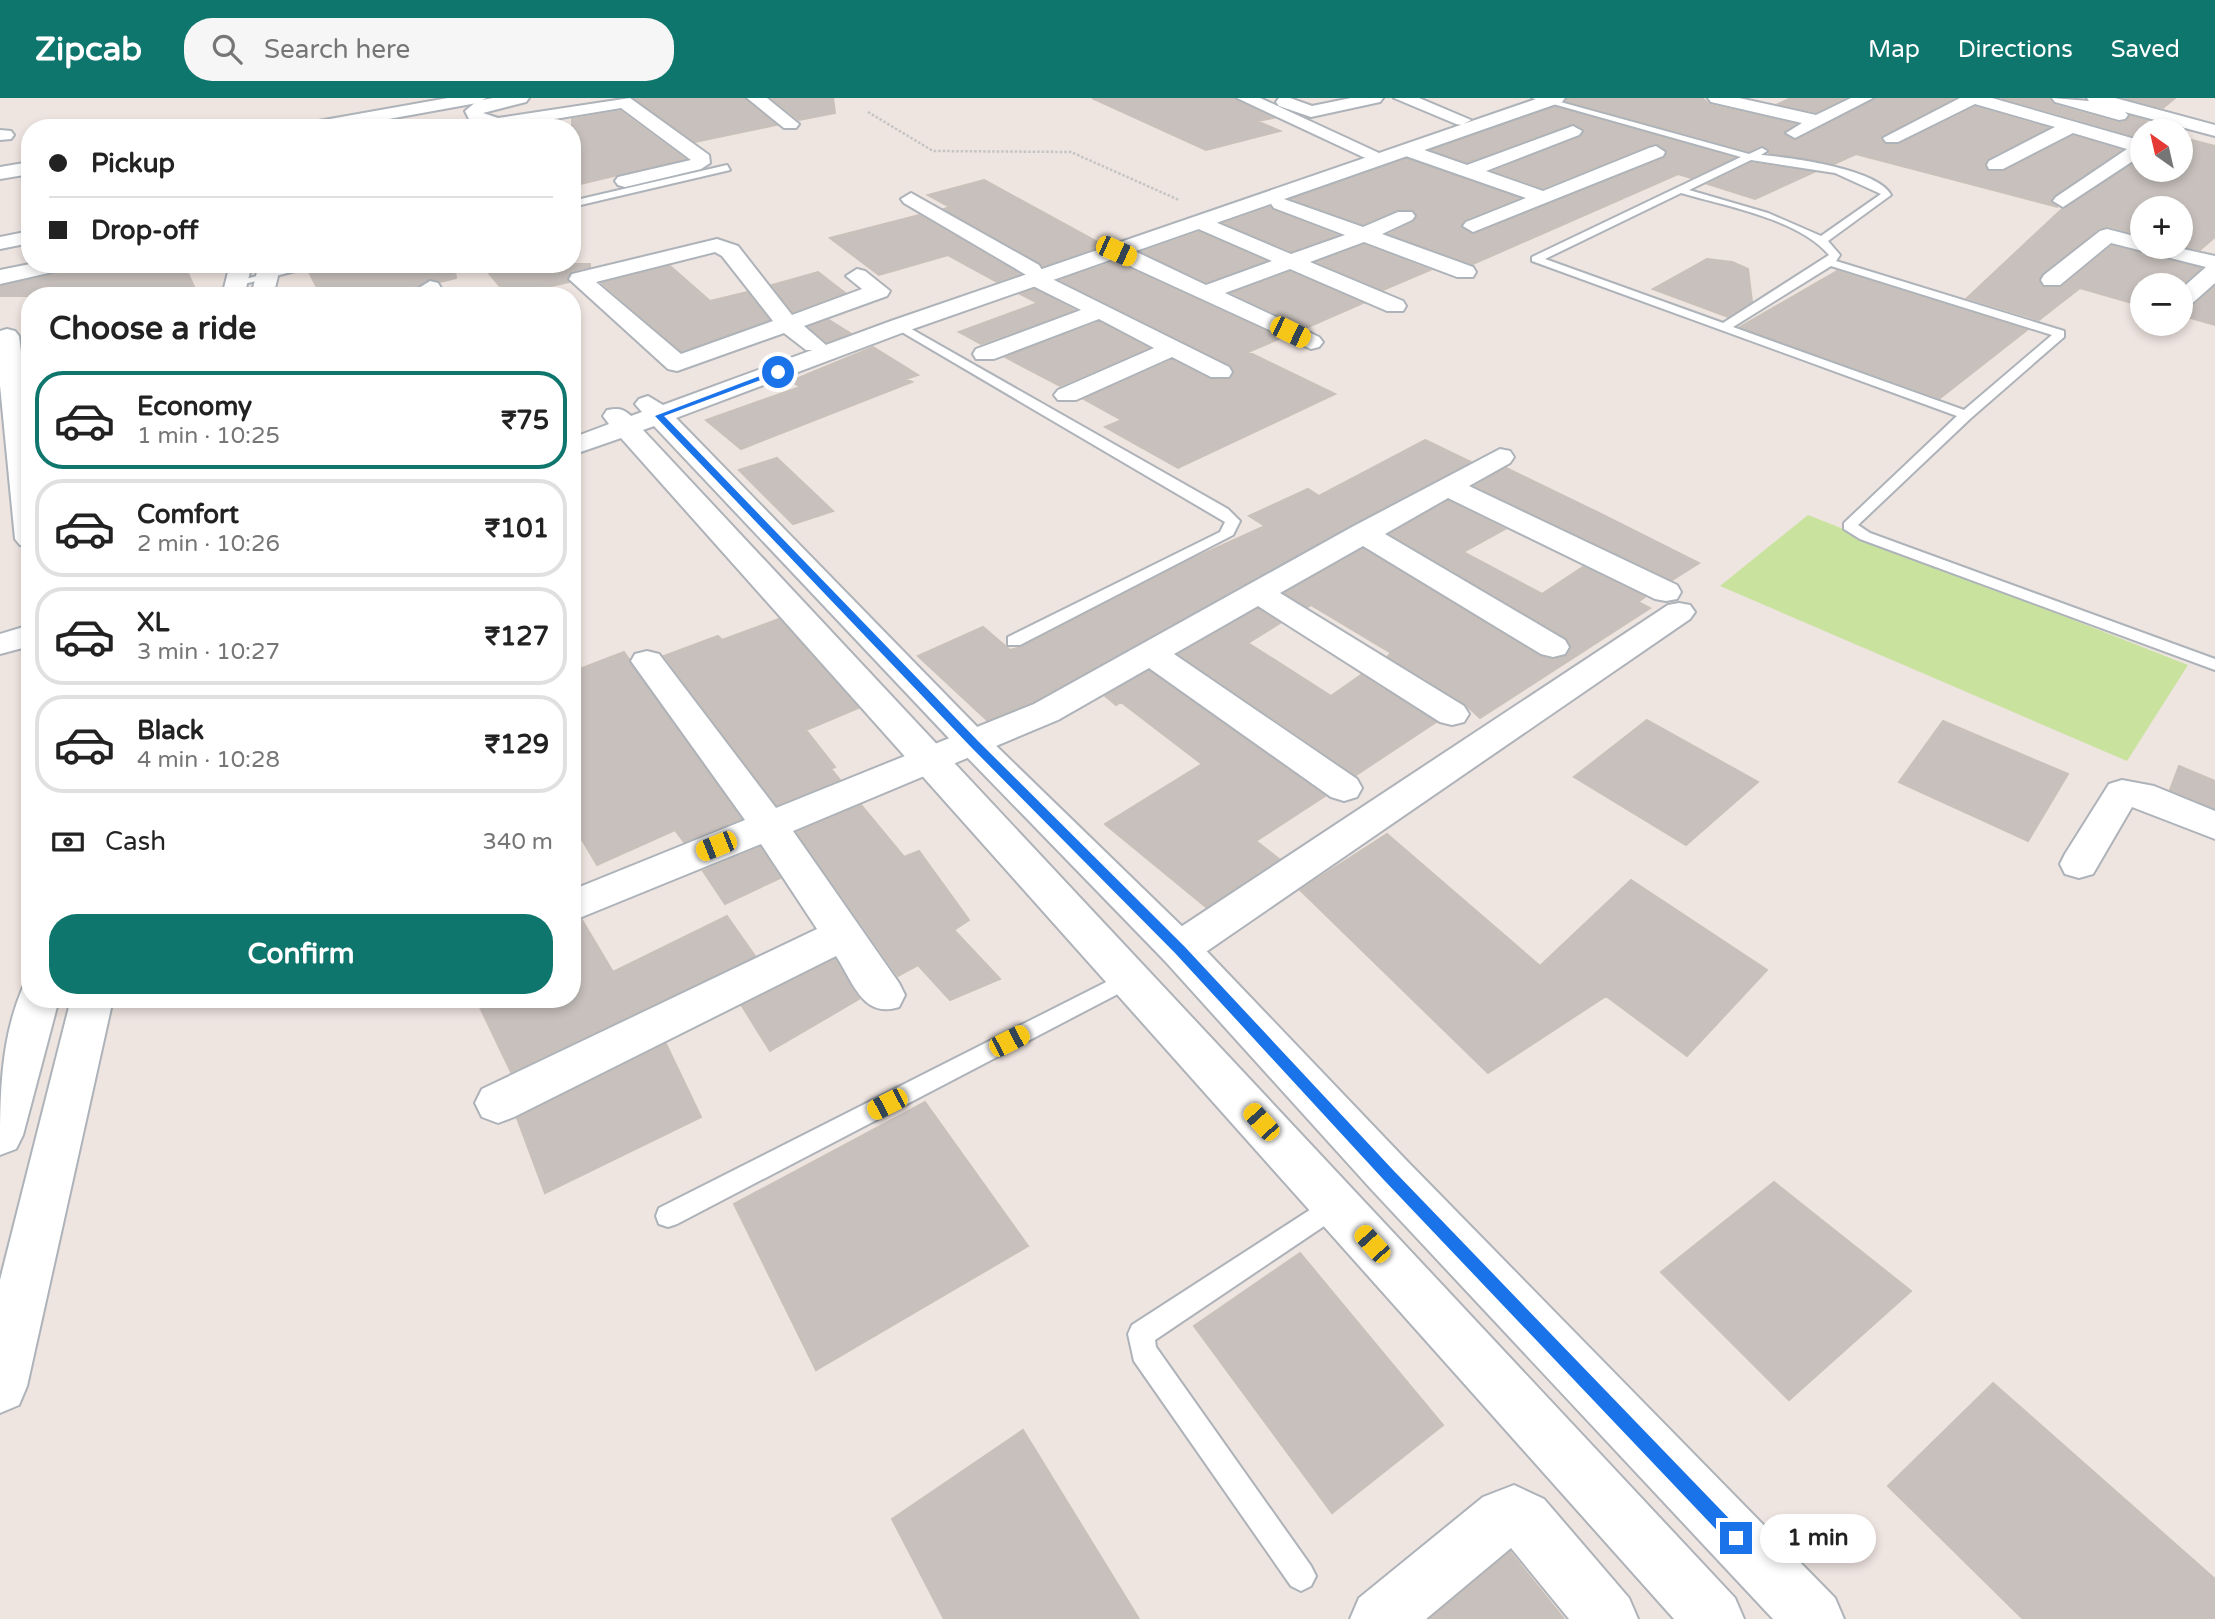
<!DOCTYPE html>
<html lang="en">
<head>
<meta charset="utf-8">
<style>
	body { margin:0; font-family:"Varela Round",sans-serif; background:#f6f6f6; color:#222; height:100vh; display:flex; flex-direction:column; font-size:26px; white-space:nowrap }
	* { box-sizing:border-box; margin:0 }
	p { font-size:23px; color:#767676 }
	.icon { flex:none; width:38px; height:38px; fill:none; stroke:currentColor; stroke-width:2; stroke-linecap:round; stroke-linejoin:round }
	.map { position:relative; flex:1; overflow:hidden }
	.details { position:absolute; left:21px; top:189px; width:560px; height:721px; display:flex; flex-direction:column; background:#fff; border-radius:28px; box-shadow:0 4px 10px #0003 }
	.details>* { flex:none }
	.hud { position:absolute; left:21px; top:21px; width:560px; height:154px; border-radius:28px; box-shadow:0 4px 10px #0003; display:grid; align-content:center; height:154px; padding:0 28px; background:#fff }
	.needle { width:46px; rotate:326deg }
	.buttons { position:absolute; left:2130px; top:21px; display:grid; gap:14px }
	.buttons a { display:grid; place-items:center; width:63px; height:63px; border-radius:50%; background:#fff; box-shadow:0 4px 10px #0003; font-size:35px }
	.end { position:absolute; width:32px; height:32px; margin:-16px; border:9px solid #1a73e8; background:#fff; box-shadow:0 0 0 4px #fff }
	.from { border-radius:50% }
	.bubble { position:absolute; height:49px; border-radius:24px; background:#fff; box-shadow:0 4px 10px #0003; font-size:23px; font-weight:800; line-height:49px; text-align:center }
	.car { position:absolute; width:21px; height:42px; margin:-21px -10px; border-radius:9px; box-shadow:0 0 5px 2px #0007; background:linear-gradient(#f5c518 24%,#345 0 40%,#f5c518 0 76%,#345 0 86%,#f5c518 0) }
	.hud b { display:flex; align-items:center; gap:24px; height:66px; font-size:26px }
	.hud b+b { border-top:2px solid #e0e0e0 }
	.hud i { width:18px; height:18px; background:#222 }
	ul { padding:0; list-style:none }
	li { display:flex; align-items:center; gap:21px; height:98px; margin:0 14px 10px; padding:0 14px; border:4px solid #e0e0e0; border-radius:28px }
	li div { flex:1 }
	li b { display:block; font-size:26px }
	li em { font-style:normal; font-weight:800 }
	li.current { border-color:#0f766e }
	li>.icon { width:63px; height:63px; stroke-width:1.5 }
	h2 { padding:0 28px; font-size:32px; line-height:84px }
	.pay { display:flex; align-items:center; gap:18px; height:77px; padding:0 28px; font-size:26px }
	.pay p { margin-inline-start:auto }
	.cta { display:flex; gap:14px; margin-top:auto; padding:14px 28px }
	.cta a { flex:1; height:80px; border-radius:28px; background:#0f766e; color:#fff; font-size:28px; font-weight:800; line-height:80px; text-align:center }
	header { display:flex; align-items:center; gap:42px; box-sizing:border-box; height:98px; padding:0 35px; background:#0f766e; color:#fff }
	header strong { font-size:33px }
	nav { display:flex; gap:38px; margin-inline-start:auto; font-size:24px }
	.search { width:490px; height:63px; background:#f6f6f6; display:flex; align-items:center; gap:18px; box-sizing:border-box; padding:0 24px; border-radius:28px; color:#767676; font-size:26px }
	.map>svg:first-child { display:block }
	.green { fill:#c9e39f }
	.building { fill:#c7c0bc; stroke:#cac0ba; stroke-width:2 }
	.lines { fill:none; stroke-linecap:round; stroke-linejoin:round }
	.lane-casing { stroke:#adb3b9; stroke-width:4 }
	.street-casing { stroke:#adb3b9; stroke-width:4 }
	.secondary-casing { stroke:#adb3b9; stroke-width:4 }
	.path { stroke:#c4c4c4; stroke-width:2.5; stroke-dasharray:2.5 2; stroke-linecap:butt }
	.lane { fill:#fff; fill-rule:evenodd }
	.street { fill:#fff; fill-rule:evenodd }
	.secondary { fill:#fff; fill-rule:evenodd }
	.route { fill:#1a73e8 }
</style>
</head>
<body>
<header>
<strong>Zipcab</strong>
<div class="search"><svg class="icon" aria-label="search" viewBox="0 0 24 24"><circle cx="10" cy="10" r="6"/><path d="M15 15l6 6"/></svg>Search here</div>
<nav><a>Map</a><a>Directions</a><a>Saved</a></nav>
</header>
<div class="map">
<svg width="2215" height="1521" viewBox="0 0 2215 1521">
	<rect width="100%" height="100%" fill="#eee4e0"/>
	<path class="green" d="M1808,417L2188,567L2127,663L1720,488Z"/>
	<path class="building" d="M634,0H744L776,27L695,44Z
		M771,0H833L835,15L799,22Z
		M1092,0H1235L1273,20L1257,23L1280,33L1206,52Z
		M1568,0H1702L1710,7L1795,26L1784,36L1796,42L1875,0H1954L1882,38L1881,42L1886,47L1899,46L1975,9L2048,30L1988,61L1985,68L1989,74L2004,73L2073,38L2121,52L2055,97L2050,104L2058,109L1856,56L1834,66L1769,55V52L1763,48L1749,53L1566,3Z
		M1791,0H1845L1816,14L1778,6Z
		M2002,0H2049L2054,7L2118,25L2125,24L2130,18L2147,23L2141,28L2161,33H2142V40Z
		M2125,0H2175L2163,10Z
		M1555,9L1734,60L1691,80L1678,76L1473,166L1389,136L1414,124L1418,118L1412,111L1397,112L1363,126L1292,101L1407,61L1519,100L1464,122L1462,130L1474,136L1664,60L1667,55L1655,45L1543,90L1494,73L1580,39L1583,31L1572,26L1467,64L1432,52Z
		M620,13L685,61L572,88V21Z
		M2180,39L2215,48V139L2200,152L2180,148V110H2142V137L2108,128L2099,130L2039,181L2044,190L2062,189L2112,148L2201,170L2180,188L2142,187V208L2080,190L2039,222L1967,200L2062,111L2142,60V72H2180Z
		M1751,65L1814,74L1755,101L1708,86Z
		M984,82L1103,147L1043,168L944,111L950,109L928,97Z
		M1270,109L1273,112L1337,137L1291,153L1224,125Z
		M919,117L1019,176L997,184L948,157L879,177L830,140Z
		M1199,134L1265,163L1206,184L1142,154Z
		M1364,147L1430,172L1383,192L1317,164Z
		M1707,161L1732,164L1748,171L1752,204L1728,219L1653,191Z
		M1114,164L1281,240L1248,254L1335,296L1178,370L1105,329L1122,322L1084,301L1172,262L1211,282H1229L1234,275L1230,267L1060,182Z
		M71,166H184L198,198H0V188L67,174Z
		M330,166H454L456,180L440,184L429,181L417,189L376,198H321L308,172Z
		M481,166H590V169L571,173L567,180L569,184L508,198Z
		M670,168L710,203L747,194L769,222L681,253L602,185Z
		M1837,173L2027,232L1940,300L1740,229Z
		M818,174L845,195L793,214L772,187Z
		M1290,174L1363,205L1306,230L1232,195Z
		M2214,189L2215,227L2180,217V214L2190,211Z
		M1034,191L1074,212L981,246L959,234L1038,205L1020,196Z
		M829,222L850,235L827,244L809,229Z
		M1099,224L1148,250L1060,288L1005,259Z
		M873,249L918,277L906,281L912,284L741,351L706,322L800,289L791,283Z
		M1425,342L1471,364L1033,604L987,622L918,558L983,529L1010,552L1021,549L1192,461L1265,428L1249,418L1308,391L1319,398Z
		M777,360L833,413L793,426L739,372Z
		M1506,370L1597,414L1699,465L1672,482L1475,388Z
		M1448,403L1505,431L1463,454L1542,496L1583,469L1645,499L1638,504L1650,510L1480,620L1465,606L1388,558L1391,555L1311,507L1307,509L1285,495L1363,451L1540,558L1554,562L1567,557L1571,548L1566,540L1390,436Z
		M1258,511L1280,525L1248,545L1331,598L1361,577L1436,624L1356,677L1179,556Z
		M779,521L858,610L806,632L835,669L831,671L840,682L777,707L664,558L718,538L722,542Z
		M624,554L741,721L684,744L675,732L597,767L572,725V574Z
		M1149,573L1325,698L1256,743L1279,761L1206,809L1105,726L1202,666L1121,604L1116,607L1105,598Z
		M1647,622L1758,684L1686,747L1574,679Z
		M1943,623L2068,676L2028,743L1899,684Z
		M2179,668L2215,683V710L2170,692Z
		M861,707L904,759L919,753L969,822L954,832L1000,881L950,902L918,867L898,878L797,734Z
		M1387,736L1540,868L1631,782L1767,872L1687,958L1606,898L1488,975L1300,792Z
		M760,749L780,780L725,806L703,773Z
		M727,818L755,858L511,974L476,901H572V825L582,822L613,874Z
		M835,861L859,901L770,953L742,908Z
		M666,946L701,1019L545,1095L517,1020Z
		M925,1004L1028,1148L816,1272L734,1106Z
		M1774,1084L1911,1193L1789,1302L1661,1174Z
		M1300,1155L1443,1327L1332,1415L1194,1228Z
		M1993,1285L2215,1481V1521H2023L1888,1388Z
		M1023,1332L1139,1521H944L892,1421Z
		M1510,1454L1564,1521H1430Z"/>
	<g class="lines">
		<defs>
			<path id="lane" d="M1532,0H1546L1749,56L1762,50L1767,53L1761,57C1789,59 1878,71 1891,97L1828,143L1840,157L1836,163L2064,233V239L1971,320L1858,427L1870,435L2215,561V572L1860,441L1844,431V425L1957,318L1532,163V159L1741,59ZM1751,62L1835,75L1881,96L1821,138L1768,115L1689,92ZM1681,95C1725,108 1799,121 1829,157L1723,225L1545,161ZM1831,168L2052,237L1964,312L1733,229Z
				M727,67L730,72L572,109V103Z
				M303,166H323L236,188L230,185Z
				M899,224L1228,411L1240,423L1233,437L1020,547H1008V539L1220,434L1225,424L895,230L893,228Z
				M1130,872L1137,874L1140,880L1137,886L677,1126L668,1129L659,1126L656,1118L659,1110Z
				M1336,1095L1345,1098L1348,1106L1345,1114L1155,1242L1156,1249L1311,1468L1316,1478L1311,1488L1301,1493L1291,1488L1134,1263L1128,1236L1132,1227Z"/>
			<path id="street" d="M493,0H529L526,4L483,15L498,20L630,0L709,57L710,65L701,71L625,89L618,87L615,83L618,79L691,62L621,10L501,30L470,23L465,13L477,3Z
				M747,0H767L799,26L796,30H784Z
				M1237,0H1260L1379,55L1370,61L1363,59Z
				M1279,0H1290L1312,8L1351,0H1383L1380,4L1311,19L1279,8L1276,4Z
				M1394,0H1419L1471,22L1462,27L1456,26Z
				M1708,0H1739L1816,17L1851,0H1873L1795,40L1786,35L1802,25L1711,4Z
				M1960,0H1992L2142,43V57L2063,109L2053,103L2056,99L2127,51L2073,35L2003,71H1989L1987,67L1989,63L2055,29L1975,6L1898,44H1886L1883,40Z
				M1573,28L1582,33L1579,37L1486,73L1543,93L1649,50L1656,48L1665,54L1663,58L1473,134L1463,128L1466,124L1526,100L1400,56L1398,52L1407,46L1467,67Z
				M0,32L11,33L14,37L11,41L0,42Z
				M911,95L1039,167L1042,172L1040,175L1229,269L1232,274L1229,279H1211L1172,259L1076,302H1058L1054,297L1058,292L1154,250L1099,221L994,261H976L973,256L976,251L1081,212L1029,186L1026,181L1028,178L904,105L901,101Z
				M1281,100L1363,129L1398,114H1412L1415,118L1412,122L1382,136L1473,169L1476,174L1473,179H1457L1364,144L1310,164L1403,203L1406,208L1403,213H1387L1290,171L1225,195L1319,239L1323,244L1319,249L1311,251L1108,158L1105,153L1108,148H1124L1206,187L1272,163L1194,129L1191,125L1194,121H1208L1291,156L1345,137L1274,110L1271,106L1274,102Z
				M2107,131L2142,140V149H2174L2215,158V185L2188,209L2180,211V192L2206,169L2111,145L2060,187H2044L2041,182L2044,177L2100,133Z
				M30,133V145L0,151V139Z
				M717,141L738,148L792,217L862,191L846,178L857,171L865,173L890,193L887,198L804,228L826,247L822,252H806L784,235L677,273L668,271L569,181L572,176ZM715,154L722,158L773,223L681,256L596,184Z
				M30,166H69L66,171L0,186V172Z
				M430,183L438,185L446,198H424L419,190Z
				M7,231L15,233L19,238L30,323V450L20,447L15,441L0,287V233Z
				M1500,351L1510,353L1514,359L1510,365L1469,388L1677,487L1681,494L1677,501L1666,503L1655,501L1448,400L1385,436L1565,542L1569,549L1565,556L1553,559L1541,556L1363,448L1280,495L1464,608L1469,616L1464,624L1452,627L1440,624L1258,508L1174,556L1357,681L1362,690L1357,699L1344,703L1331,699L1149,570L1058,622L793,733L899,885L905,897L899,909C863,921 853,884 836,858L514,1019L498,1025L482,1019L475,1005L482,991L817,831L761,746L572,823V792L745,722L631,563L635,556L647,553L659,556L776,710L1034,606L1352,429Z
				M1679,505L1690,507L1695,514L1690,521L1194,862L1179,867L1164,862L1158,851L1164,840L1668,507Z
				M2122,682L2154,688L2215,713V741L2132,709L2093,776L2079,780L2065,776L2060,766L2065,756L2109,686Z
				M1514,1387L1544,1401L1629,1500L1638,1521H1569L1511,1450L1426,1521H1350L1359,1500L1483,1399Z"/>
			<path id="secondary" d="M448,0H486L477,5L339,30H275L284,25L313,24Z
				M1539,0H1565L1562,4L907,233L676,320L986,638L1194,840L1405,1061L1835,1500L1844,1521H1773L1371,1091L1164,862L962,654L654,328L643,332L1735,1500L1744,1521H1674L621,340L572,357V340L609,326L603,318L607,312C617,310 623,310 631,318L642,314L635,306L639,301L648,298L663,307L891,223Z
				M2052,0L2089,3L2087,0H2115L2215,27V38L2125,14L2128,17L2125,21L2119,22L2055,4Z
				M30,64V76L0,81V69Z
				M230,166H252L244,198H222Z
				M259,166H281L273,198H251Z
				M30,527V548L0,556V536Z
				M30,887V901H59L23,1037L16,1051L0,1057C0,999 0,942 23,889Z
				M71,901H113L27,1288L19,1307L0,1315V1182Z"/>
		</defs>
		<use href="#lane" class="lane-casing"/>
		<use href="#street" class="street-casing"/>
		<use href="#secondary" class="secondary-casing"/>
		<path class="path" d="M868,14L933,53L1071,54L1179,102"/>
		<use href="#lane" class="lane"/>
		<use href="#street" class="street"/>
		<use href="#secondary" class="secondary"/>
	</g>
	<path class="route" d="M776,272L782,274L664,318L978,643L1184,848L1393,1072L1742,1434L1745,1440L1742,1446L1736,1449L1730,1446L1383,1081L1175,855L970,648L655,318Z"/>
</svg>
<div class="buttons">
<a><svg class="needle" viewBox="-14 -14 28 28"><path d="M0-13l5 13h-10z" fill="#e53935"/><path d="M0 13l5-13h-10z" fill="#767676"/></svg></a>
<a>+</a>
<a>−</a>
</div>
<i class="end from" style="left:778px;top:274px"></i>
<i class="end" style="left:1736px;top:1440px"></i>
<div class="bubble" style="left:1760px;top:1416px;width:116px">1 min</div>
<i class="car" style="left:1116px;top:153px;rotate:114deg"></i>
<i class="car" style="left:1290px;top:234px;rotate:116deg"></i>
<i class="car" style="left:716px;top:748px;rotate:248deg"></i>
<i class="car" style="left:1009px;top:943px;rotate:63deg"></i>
<i class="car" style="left:887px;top:1006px;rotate:243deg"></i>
<i class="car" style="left:1261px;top:1024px;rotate:318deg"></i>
<i class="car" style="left:1372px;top:1146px;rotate:318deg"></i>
<div class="hud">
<b><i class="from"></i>Pickup</b>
<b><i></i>Drop-off</b>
</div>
<section class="details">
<h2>Choose a ride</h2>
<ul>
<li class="current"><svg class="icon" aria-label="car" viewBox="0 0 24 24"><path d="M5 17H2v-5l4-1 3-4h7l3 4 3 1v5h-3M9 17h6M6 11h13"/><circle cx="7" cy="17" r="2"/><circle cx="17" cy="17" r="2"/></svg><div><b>Economy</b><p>1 min · 10:25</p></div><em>₹75</em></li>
<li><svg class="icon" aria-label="car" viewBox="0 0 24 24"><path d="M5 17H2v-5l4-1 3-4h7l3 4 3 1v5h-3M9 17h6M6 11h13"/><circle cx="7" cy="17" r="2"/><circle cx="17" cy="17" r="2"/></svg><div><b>Comfort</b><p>2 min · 10:26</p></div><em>₹101</em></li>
<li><svg class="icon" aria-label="car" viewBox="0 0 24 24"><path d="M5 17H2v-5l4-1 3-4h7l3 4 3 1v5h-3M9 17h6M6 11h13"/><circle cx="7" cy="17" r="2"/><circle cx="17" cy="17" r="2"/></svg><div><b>XL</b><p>3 min · 10:27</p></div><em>₹127</em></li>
<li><svg class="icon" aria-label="car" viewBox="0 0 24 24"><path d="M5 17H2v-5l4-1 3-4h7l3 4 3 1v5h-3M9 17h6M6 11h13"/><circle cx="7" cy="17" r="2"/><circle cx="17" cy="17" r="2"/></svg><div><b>Black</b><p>4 min · 10:28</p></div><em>₹129</em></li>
</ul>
<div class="pay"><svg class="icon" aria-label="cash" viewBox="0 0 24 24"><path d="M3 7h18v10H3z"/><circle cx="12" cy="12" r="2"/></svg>Cash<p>340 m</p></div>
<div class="cta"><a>Confirm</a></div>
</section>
</div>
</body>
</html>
